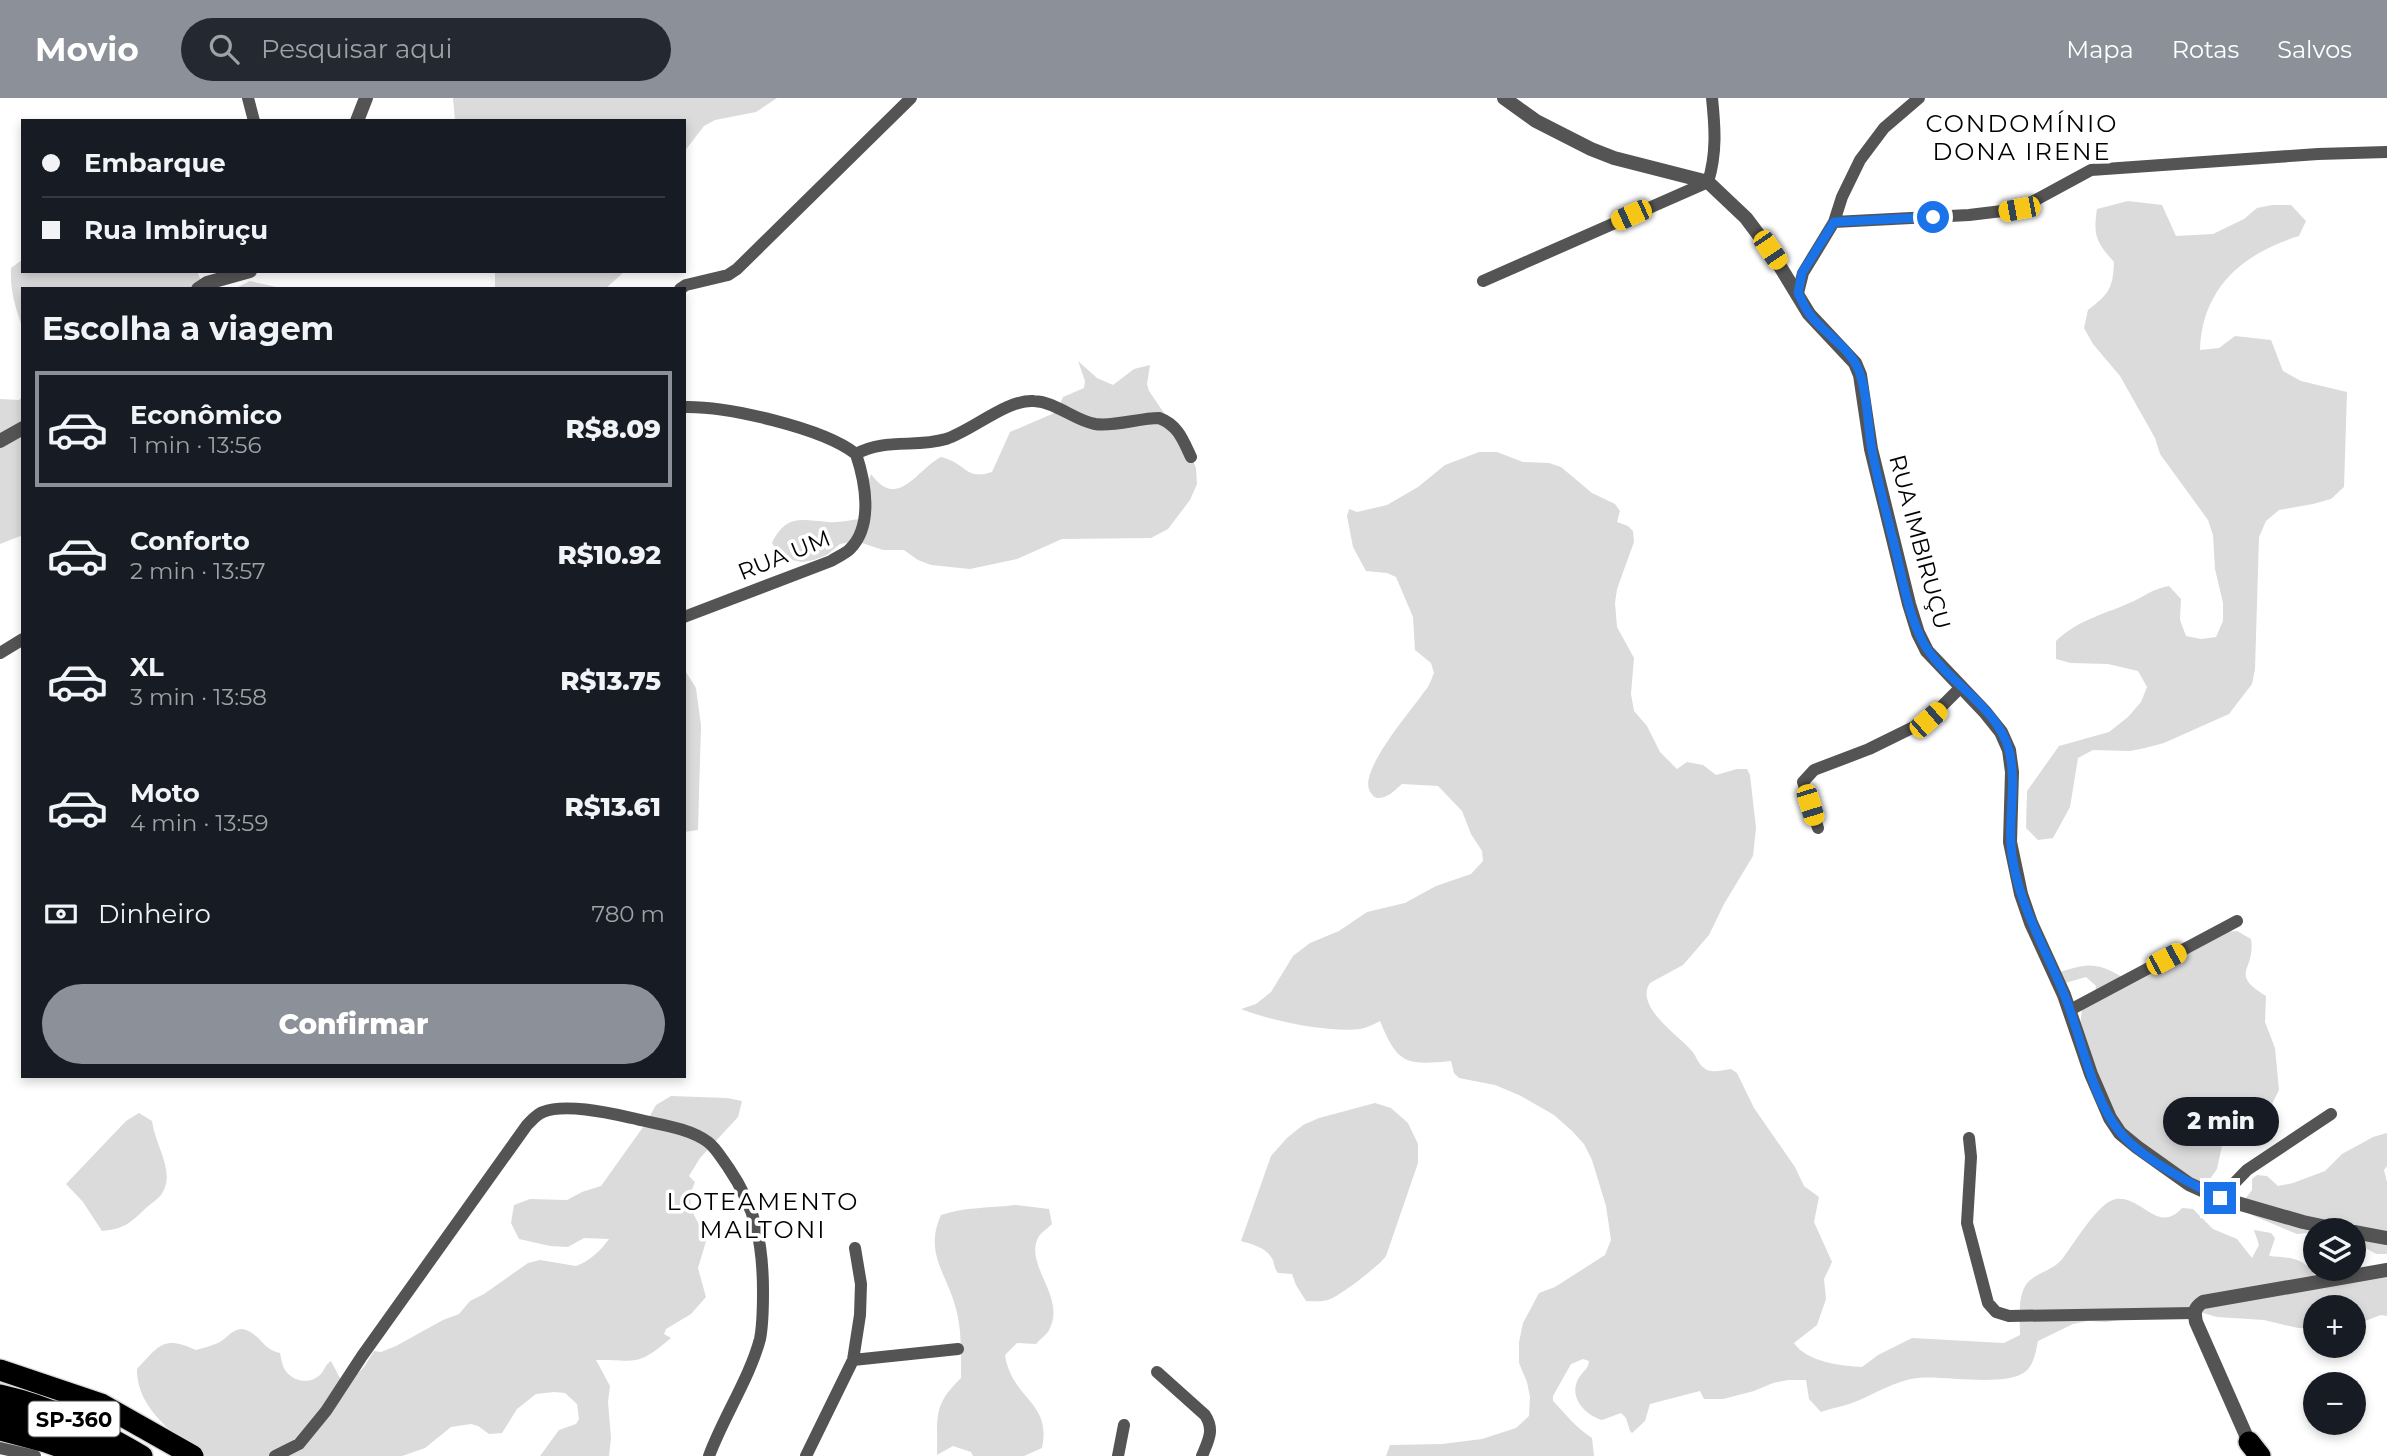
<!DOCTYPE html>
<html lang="pt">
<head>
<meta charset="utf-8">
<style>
	body { margin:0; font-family:Montserrat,sans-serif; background:#242831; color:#f1f3f6; height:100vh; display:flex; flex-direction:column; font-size:26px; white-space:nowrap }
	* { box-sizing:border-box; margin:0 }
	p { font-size:23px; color:#9ea1a6 }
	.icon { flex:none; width:38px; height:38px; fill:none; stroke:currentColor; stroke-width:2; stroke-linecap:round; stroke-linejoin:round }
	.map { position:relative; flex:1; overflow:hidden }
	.panel { position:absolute; left:21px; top:189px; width:665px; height:791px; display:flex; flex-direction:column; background:#171b24; border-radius:0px; box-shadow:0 4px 10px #0003 }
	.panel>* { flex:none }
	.banner { position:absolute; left:21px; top:21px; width:665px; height:154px; border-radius:0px; box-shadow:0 4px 10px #0003; display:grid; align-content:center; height:154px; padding:0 21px; background:#171b24 }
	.controls { position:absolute; left:2303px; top:1120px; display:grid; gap:14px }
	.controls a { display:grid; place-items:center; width:63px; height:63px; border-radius:50%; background:#171b24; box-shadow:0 4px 10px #0003; font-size:35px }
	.end { position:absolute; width:32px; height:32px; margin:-16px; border:9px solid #1a73e8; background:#fff; box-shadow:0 0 0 4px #fff }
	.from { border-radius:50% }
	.bubble { position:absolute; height:49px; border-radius:24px; background:#171b24; box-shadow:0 4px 10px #0003; font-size:23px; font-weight:800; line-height:49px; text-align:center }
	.car { position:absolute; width:21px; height:42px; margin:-21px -10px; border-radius:9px; box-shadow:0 0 5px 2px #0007; background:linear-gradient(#f5c518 24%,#345 0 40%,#f5c518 0 76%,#345 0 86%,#f5c518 0) }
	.banner b { display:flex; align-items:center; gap:24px; height:66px; font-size:26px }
	.banner b+b { border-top:2px solid #363941 }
	.banner i { width:18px; height:18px; background:#f1f3f6 }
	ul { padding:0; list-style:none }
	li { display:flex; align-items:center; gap:21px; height:116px; margin:0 14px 10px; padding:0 7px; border:4px solid transparent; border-radius:0px }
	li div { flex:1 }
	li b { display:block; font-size:26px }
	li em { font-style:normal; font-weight:800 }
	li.on { border-color:#8c9099 }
	li>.icon { width:63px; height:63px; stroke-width:1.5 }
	h2 { padding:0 21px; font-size:32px; line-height:84px }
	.pay { display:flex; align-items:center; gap:18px; height:77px; padding:0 21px; font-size:26px }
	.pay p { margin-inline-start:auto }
	.cta { display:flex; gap:14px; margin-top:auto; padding:14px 21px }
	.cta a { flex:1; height:80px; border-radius:42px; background:#8c9099; color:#fff; font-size:28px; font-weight:800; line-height:80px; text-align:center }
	header { display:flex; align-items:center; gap:42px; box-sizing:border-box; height:98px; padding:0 35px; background:#8c9099; color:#fff }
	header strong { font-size:33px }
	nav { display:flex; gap:38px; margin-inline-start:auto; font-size:24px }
	.search { width:490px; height:63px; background:#242831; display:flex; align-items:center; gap:18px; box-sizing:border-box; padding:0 24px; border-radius:38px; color:#9ea1a6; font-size:26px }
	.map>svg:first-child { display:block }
	.green { fill:#dbdbdb }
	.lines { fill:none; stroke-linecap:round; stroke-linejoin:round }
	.motorway-casing { stroke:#dbdbdb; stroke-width:24 }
	.minor { stroke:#545454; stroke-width:12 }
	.tertiary { stroke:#545454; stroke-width:14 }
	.motorway { stroke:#000; stroke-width:21 }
	.route { stroke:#1a73e8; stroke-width:9 }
	.labels { text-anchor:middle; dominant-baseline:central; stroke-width:7; stroke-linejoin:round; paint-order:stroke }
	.shield { fill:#fff; stroke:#4c4c4c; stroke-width:2 }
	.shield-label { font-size:21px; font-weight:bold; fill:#000 }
	.street-label { font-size:23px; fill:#000; stroke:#fff }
	.neighbourhood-label { font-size:24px; letter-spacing:2px; fill:#000; stroke:#fff }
</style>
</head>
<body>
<header>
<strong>Movio</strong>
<div class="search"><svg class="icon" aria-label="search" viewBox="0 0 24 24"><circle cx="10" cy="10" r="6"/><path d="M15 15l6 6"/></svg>Pesquisar aqui</div>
<nav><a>Mapa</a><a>Rotas</a><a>Salvos</a></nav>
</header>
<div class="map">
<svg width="2387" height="1358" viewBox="0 0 2387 1358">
	<rect width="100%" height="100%" fill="#fff"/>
	<path class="green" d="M453,0H777L756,14L715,22L704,28L684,54V23H455Z
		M2128,103L2162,107L2176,138L2213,136L2244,121L2257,110L2272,107H2291L2306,123L2299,138C2243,155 2202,190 2200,252L2219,250L2235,238L2271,242L2283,273L2301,283L2347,294L2344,389L2331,401L2313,406L2279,412L2266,423L2259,439L2255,571L2252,586L2229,616L2164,645L2145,650L2130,653L2093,652L2078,660L2070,709L2053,740L2038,742L2026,730L2027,693L2059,648L2109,634L2128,619L2141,604L2147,589L2138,573L2108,566L2071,565L2056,561V543C2079,521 2106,516 2134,503C2148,496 2153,491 2169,488L2181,501L2180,522L2186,538L2201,541L2216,539L2223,523V505L2215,471L2213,437L2208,422L2160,356L2155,340L2120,278L2093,246L2084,230L2088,212C2109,196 2113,190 2114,164C2096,144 2093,137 2097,111Z
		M23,161V173H197L201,183L197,191H23V231C15,209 10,192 11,170Z
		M495,173H625L605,191H495Z
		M250,183L281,190L282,191H234Z
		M1078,263L1097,280L1113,287L1134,271L1150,267L1147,286L1149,293L1188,350L1196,370L1197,386L1190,402L1168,431L1151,440L1062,441L1017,461L970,471L931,467L918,462L904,452H883L856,443L840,446L827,457L814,462L801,464L784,460L778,463V455L772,445C786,416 801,422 828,424C838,425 850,422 861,421L862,402L871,376C898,413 916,372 941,359C967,365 965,383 992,374L1010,334L1052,316L1058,311L1063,299L1084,290L1085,283Z
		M23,298V437L0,446V301L19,302Z
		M1479,354H1497L1523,364L1549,365L1561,369L1592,395L1615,406L1620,413L1617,424L1628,428L1633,433L1634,444L1617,491L1615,505L1617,529L1634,560L1631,596L1634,613L1647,628L1660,654L1677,671L1687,664L1703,667L1716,677L1737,671H1747L1750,677L1756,730L1753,758L1724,806L1709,837L1683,867L1650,885C1634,908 1678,937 1691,952C1696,957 1698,966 1704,970C1710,976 1724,972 1731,971L1737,975L1754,1010L1795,1069L1804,1088L1819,1099L1814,1124L1832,1164L1824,1181L1826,1201L1817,1227L1794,1245C1807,1264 1841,1268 1862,1269L1878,1257L1912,1240L2004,1245L2020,1237C2020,1221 2017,1196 2028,1184C2038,1174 2054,1172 2063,1160C2074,1146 2098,1104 2116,1101C2141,1097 2158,1137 2182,1110L2193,1111L2213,1131L2237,1141L2252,1160L2259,1147L2254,1132L2271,1135L2275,1140L2269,1158C2290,1160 2304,1159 2315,1178L2387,1176V1218L2381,1217L2354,1227V1209H2315V1230H2298L2264,1222L2217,1219L2189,1211L2106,1224L2088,1223L2073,1226L2038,1243C2036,1253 2034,1266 2026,1273C2006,1290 1944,1277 1918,1280C1895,1282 1874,1297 1852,1305C1842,1309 1831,1310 1821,1314L1809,1301L1806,1282H1788L1773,1285L1754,1293L1723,1301H1704L1700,1293L1650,1306L1645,1323L1632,1335L1630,1333L1626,1320L1621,1315L1602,1322C1583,1316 1567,1297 1580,1278C1585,1271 1588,1271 1589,1263L1583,1261L1571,1266L1553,1298V1303C1567,1317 1575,1329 1592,1340L1594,1358H1386L1390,1347L1442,1346L1482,1341L1516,1330L1529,1318L1530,1299L1527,1284L1519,1265V1244L1523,1225L1539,1195L1555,1189L1605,1157L1611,1142L1606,1108L1592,1062L1584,1046L1572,1033L1554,1017L1519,997L1495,987L1459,980L1454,975L1451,963C1406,967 1398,967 1380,923C1374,926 1367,930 1360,931C1329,935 1271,923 1241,911L1256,906L1271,894L1293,858L1310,845L1339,833L1367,814L1405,805L1436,788L1471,776L1483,763L1482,753L1471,736L1462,713L1438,688L1402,686C1396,691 1388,700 1379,700C1375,700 1373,698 1371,695C1355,676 1412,612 1424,594C1429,589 1431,582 1434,575L1431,565L1415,552L1413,519L1396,479L1387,475L1366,473L1353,449L1347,418L1349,411L1357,414L1387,407L1418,389L1445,367Z
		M684,571L696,590L701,627L698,732L684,734Z
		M2237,833L2251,841C2256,873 2228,875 2266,898L2265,924L2275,950L2279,992L2272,1006L2258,1020L2248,1026L2231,1031L2224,1038L2217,1071L2210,1081L2193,1084L2121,1034L2080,928L2082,911L2095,898L2096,888L2086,879L2065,885L2060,874C2088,865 2097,864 2122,879L2223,834Z
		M671,998L727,1000L742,1003L738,1019L700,1060L689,1078L695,1084C684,1108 695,1118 707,1140L698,1170L706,1199L691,1216L666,1231L664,1236L671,1240C637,1269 637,1262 596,1262L610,1288L608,1304L611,1340L609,1358H540L559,1332L576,1326L579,1321L577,1306L565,1295L554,1294L536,1296L517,1311L502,1335L489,1336L478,1328L471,1326L451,1329L425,1350L402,1358H205C175,1338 136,1310 137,1271C159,1247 164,1237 196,1252C203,1250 211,1248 218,1245C231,1238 236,1224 252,1235C264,1243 264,1251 280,1255C281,1260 282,1267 285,1272C293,1284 310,1287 321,1276C325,1271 325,1267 331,1263L342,1284L347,1286L364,1269L374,1253L381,1254L396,1248L443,1222L459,1216L470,1203L484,1196L528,1165L540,1162L576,1168C589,1164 602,1151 609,1141L584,1140L568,1149L550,1148L519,1141L511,1125L514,1107L530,1101L567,1102L582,1094L601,1088L646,1025L656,1007Z
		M1375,1005L1391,1010L1408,1025L1418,1046V1065L1386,1158C1379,1168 1340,1198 1328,1202C1321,1204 1313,1203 1306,1203L1296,1187L1292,1176L1278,1175C1273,1169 1275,1164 1271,1159C1265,1149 1251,1146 1241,1143L1271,1058L1287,1040L1303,1027L1319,1020Z
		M139,1015L152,1023C155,1048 177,1075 161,1097C157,1102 150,1106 145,1111C129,1126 124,1131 102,1133L83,1104L66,1086L126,1023Z
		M2387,1035V1068L2384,1072L2387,1084V1156H2376L2354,1143V1132L2321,1129L2307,1135L2297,1136L2254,1118L2239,1109L2252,1092V1081L2257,1077L2267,1078L2278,1088L2293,1085L2325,1073L2342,1056L2373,1039Z
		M1015,1107L1049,1111L1052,1126C1048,1130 1042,1134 1039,1138C1022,1167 1069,1200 1048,1234C1045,1238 1039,1242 1036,1246L1017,1245L1005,1257C1012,1302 1052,1303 1042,1350L1024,1358H973L971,1354L953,1348L937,1357C938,1319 932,1308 961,1280C961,1258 962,1237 957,1215C949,1177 923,1157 941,1117C964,1109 991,1110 1015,1107Z"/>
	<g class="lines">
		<defs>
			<path id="motorway" d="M0,1272L101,1306L193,1358
				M0,1297C54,1309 95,1331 142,1358
				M0,1314L50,1328L115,1358
				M0,1332L46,1344L85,1358
				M2249,1344L2260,1358"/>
		</defs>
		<use href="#motorway" class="motorway-casing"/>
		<path class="minor" d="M248,0L254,23
			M1834,124L1969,117L2019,111L2091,72L2318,56L2387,54
			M1483,183L1708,84C1717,55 1715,29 1712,0
			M680,191L686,187L728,177L737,171L911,0
			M1798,195L1803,175L1834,124L1842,99L1860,62L1884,30L1919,0
			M684,309C727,308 823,330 856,356
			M684,519L831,463C837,459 845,456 850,451C874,427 865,383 856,356C884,340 916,350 946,341C973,332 1007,301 1034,303C1056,304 1074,322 1095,326C1114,329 1139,320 1159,320C1178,327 1183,342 1191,359
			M0,555L23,541
			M1818,730L1803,684L1814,672L1869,651L1928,622L1961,589
			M2070,912L2237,823
			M1969,1040L1971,1059L1967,1125L1988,1205L1996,1214L2009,1218L2194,1215
			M2220,1100L2247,1072L2331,1016
			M853,1262L958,1251
			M1157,1274L1205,1317C1215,1332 1208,1343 1202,1358
			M0,1350L35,1358
			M275,1358L299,1346L326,1313L362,1258L527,1027C532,1022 537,1016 543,1014C565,1005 609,1015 632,1020C655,1026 688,1029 708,1044C716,1050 722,1061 728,1069C756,1110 763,1145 763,1194C763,1209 763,1226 760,1241C750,1279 723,1320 709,1358
			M806,1358L853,1262L860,1217L861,1186L855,1150
			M1118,1358L1124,1327"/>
		<path class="tertiary" d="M1504,0L1536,23L1591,51L1614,60L1708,84L1746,120L1770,152L1809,216L1855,265L1860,277L1871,351L1909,506L1918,535L1927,553L1985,614L2001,634L2009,652L2012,674L2010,744L2021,796L2031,825L2064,897L2091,976L2110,1020L2120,1035L2137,1049L2189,1086L2220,1100L2303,1124L2341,1132
			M357,23L366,0
			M198,191L207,185L250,173
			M0,343L23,330
			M2354,1134L2387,1140
			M2249,1344L2196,1224C2194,1214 2194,1210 2203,1204L2387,1172"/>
		<use href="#motorway" class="motorway"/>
	</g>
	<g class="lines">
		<path class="route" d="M1933,119L1834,124L1802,175L1798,195C1802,202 1805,211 1811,218C1825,236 1851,251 1859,273C1868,297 1867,326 1872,352C1878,385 1887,417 1895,450C1902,478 1907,509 1919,536C1938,581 1996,604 2009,652C2018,688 2006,727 2013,763C2021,811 2046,852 2064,896C2081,937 2091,998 2119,1033C2140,1060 2189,1085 2220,1100"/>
	</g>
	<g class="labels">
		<rect class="shield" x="28.5" y="1303.5" width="91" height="35" rx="5"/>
		<g class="shield-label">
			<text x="74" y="1321">SP-360</text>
		</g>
		<g class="street-label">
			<text transform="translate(1920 444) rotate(75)">RUA IMBIRUÇU</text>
			<text transform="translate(784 457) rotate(-22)">RUA UM</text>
		</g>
		<g class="neighbourhood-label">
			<text x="2022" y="25">CONDOMÍNIO<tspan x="2022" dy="28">DONA IRENE</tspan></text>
			<text x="763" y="1103">LOTEAMENTO<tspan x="763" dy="28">MALTONI</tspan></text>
		</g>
	</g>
</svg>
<div class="controls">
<a><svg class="icon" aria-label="layers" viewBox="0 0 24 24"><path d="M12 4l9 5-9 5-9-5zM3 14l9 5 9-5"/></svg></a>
<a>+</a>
<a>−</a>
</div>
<i class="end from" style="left:1933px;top:119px"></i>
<i class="end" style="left:2220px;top:1100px"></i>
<div class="bubble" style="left:2163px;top:999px;width:116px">2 min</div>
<i class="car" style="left:2019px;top:111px;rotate:259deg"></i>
<i class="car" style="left:1631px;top:117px;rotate:246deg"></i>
<i class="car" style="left:1770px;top:152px;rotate:146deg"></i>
<i class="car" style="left:1928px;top:622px;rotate:49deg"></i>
<i class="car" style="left:1810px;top:707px;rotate:163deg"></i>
<i class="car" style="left:2166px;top:861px;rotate:62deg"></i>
<div class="banner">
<b><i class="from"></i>Embarque</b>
<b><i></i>Rua Imbiruçu</b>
</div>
<section class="panel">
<h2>Escolha a viagem</h2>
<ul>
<li class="on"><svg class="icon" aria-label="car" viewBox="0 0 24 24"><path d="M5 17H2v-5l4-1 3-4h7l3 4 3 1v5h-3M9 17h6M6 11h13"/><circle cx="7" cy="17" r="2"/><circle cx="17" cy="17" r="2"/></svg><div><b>Econômico</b><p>1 min · 13:56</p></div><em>R$8.09</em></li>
<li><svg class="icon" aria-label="car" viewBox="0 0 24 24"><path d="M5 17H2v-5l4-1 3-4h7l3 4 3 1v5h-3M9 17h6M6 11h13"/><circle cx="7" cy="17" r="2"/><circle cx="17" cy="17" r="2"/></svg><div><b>Conforto</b><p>2 min · 13:57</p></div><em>R$10.92</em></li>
<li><svg class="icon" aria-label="car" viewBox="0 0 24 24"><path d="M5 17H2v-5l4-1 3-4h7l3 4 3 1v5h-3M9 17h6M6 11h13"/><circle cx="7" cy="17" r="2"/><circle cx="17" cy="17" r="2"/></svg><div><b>XL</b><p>3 min · 13:58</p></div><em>R$13.75</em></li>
<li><svg class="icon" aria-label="car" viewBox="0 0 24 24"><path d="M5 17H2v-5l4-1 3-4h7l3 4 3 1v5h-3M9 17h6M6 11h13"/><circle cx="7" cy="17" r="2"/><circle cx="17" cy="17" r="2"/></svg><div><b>Moto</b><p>4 min · 13:59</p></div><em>R$13.61</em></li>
</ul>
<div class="pay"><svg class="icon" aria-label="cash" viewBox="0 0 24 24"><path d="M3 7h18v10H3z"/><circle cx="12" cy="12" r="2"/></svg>Dinheiro<p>780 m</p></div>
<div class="cta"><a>Confirmar</a></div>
</section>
</div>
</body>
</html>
